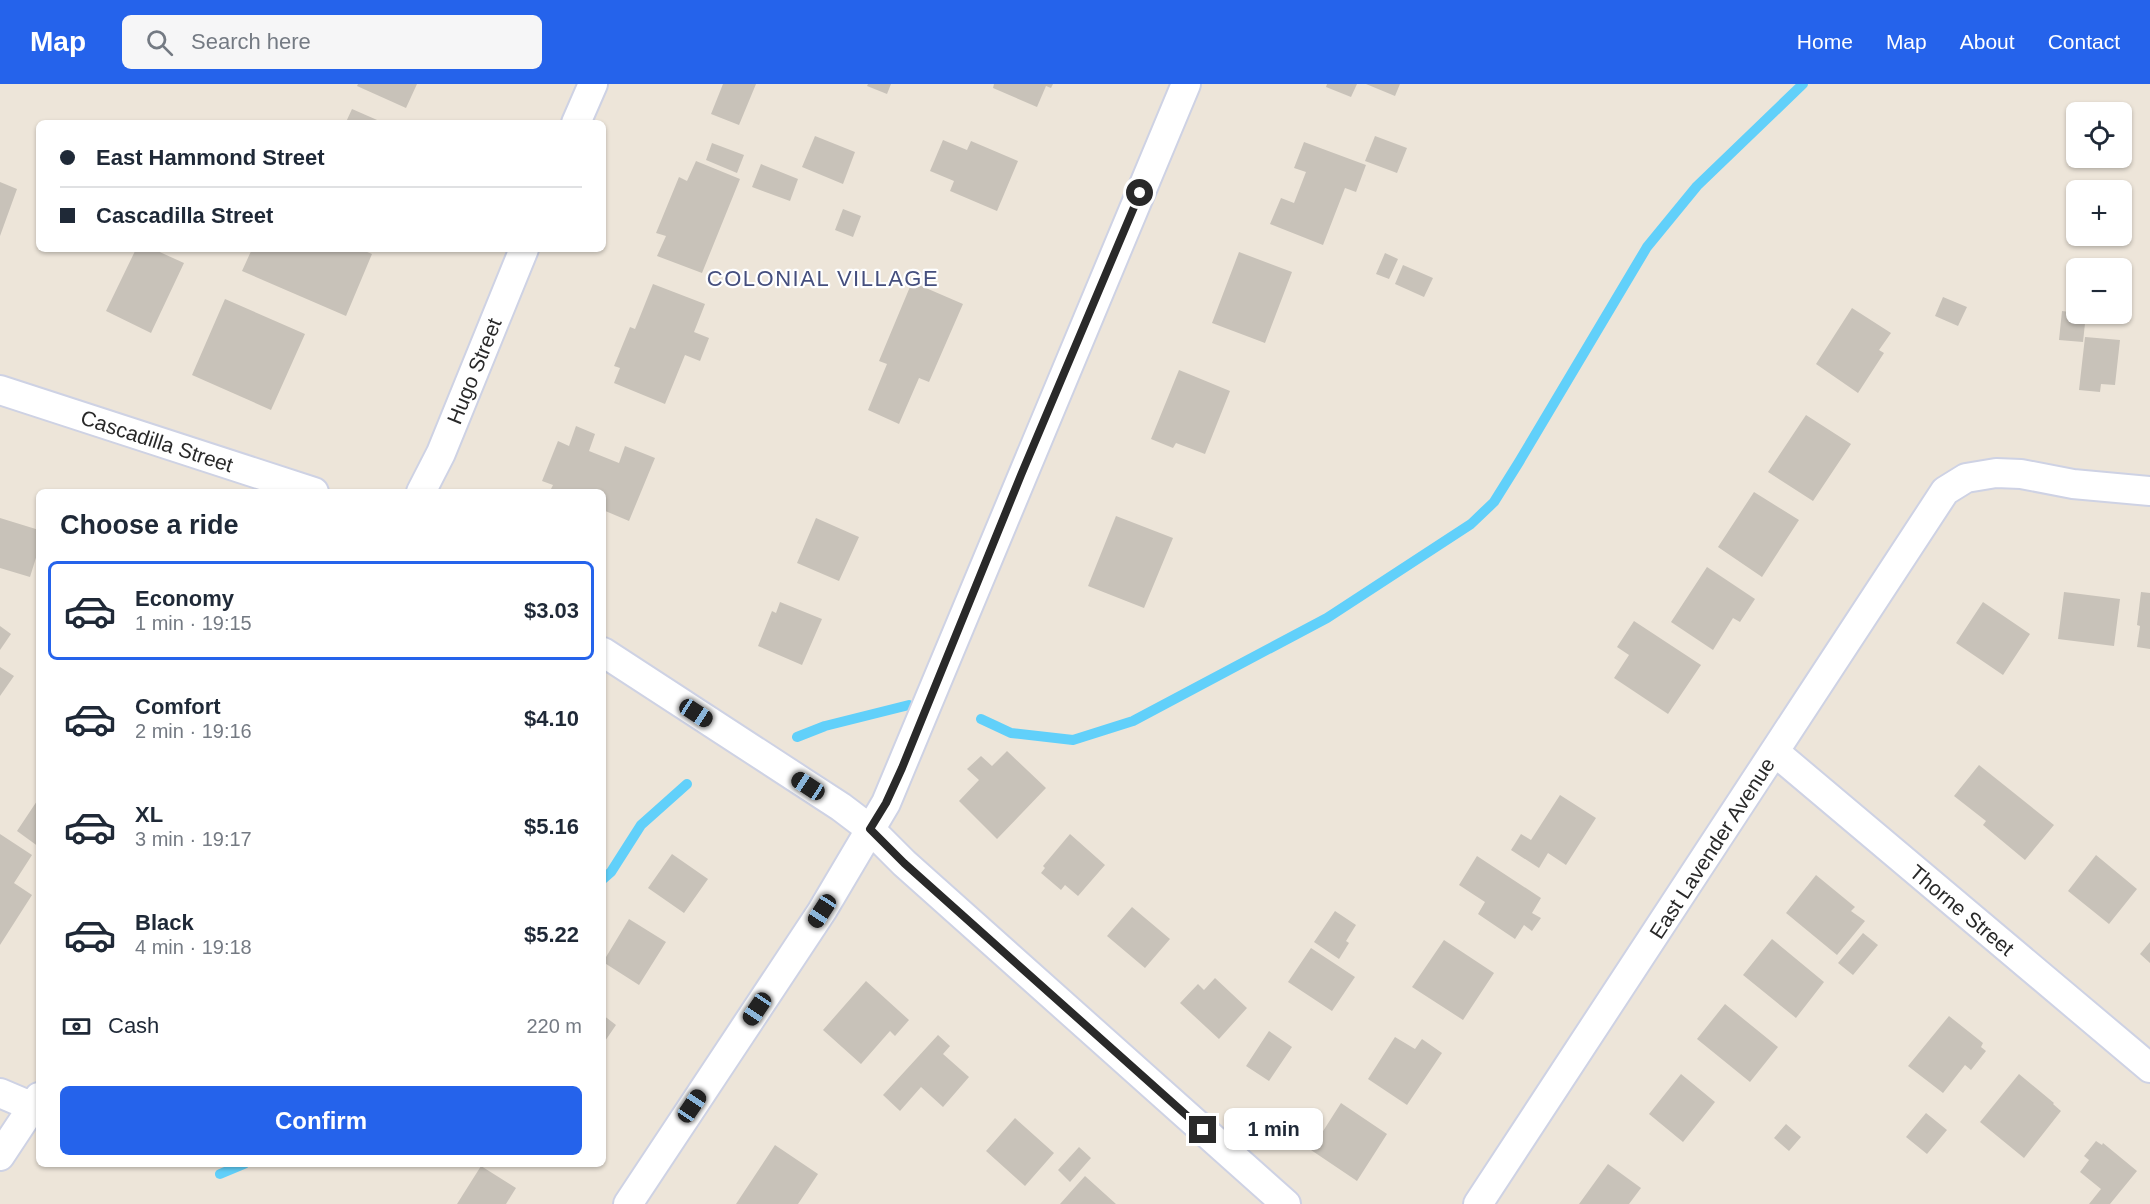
<!DOCTYPE html>
<html lang="en">
<head>
<meta charset="utf-8">
<style>
	body { margin:0; font-family:Arial,sans-serif; background:#f6f6f7; color:#1f2937; height:100vh; display:flex; flex-direction:column; font-size:22px; white-space:nowrap }
	* { box-sizing:border-box; margin:0 }
	p { font-size:20px; color:#747a83 }
	.icon { flex:none; width:33px; height:33px; fill:none; stroke:currentColor; stroke-width:2; stroke-linecap:round; stroke-linejoin:round }
	.map { position:relative; flex:1; overflow:hidden }
	.drawer { position:absolute; left:36px; top:405px; width:570px; height:678px; display:flex; flex-direction:column; background:#fff; border-radius:9px; box-shadow:0 2px 4px #0004 }
	.drawer>* { flex:none }
	.guide { position:absolute; left:36px; top:36px; width:570px; height:132px; border-radius:9px; box-shadow:0 2px 4px #0004; display:grid; align-content:center; height:132px; padding:0 24px; background:#fff }
	.tools { position:absolute; left:2066px; top:18px; display:grid; gap:12px }
	.tools a { display:grid; place-items:center; width:66px; height:66px; border-radius:9px; background:#fff; box-shadow:0 2px 4px #0004; font-size:30px }
	.end { position:absolute; width:27px; height:27px; margin:-14px; border:8px solid #292929; background:#fff; box-shadow:0 0 0 3px #fff }
	.from { border-radius:50% }
	.bubble { position:absolute; height:42px; border-radius:9px; background:#fff; box-shadow:0 2px 4px #0004; font-size:20px; font-weight:700; line-height:42px; text-align:center }
	.car { position:absolute; width:18px; height:36px; margin:-18px -9px; border-radius:8px; box-shadow:0 0 4px 2px #0007; background:linear-gradient(#222 24%,#8ab4d8 0 40%,#222 0 76%,#8ab4d8 0 86%,#222 0) }
	.guide b { display:flex; align-items:center; gap:21px; height:57px; font-size:22px }
	.guide b+b { border-top:2px solid #e0e1e3 }
	.guide i { width:15px; height:15px; background:#1f2937 }
	ul { padding:0; list-style:none }
	li { display:flex; align-items:center; gap:18px; height:99px; margin:0 12px 9px; padding:0 12px; border:3px solid transparent; border-radius:9px }
	li div { flex:1 }
	li b { display:block; font-size:22px }
	li em { font-style:normal; font-weight:700 }
	li.current { border-color:#2563eb }
	li>.icon { width:54px; height:54px; stroke-width:1.5 }
	h2 { padding:0 24px; font-size:27px; line-height:72px }
	.pay { display:flex; align-items:center; gap:15px; height:66px; padding:0 24px; font-size:22px }
	.pay p { margin-inline-start:auto }
	.cta { display:flex; gap:12px; margin-top:auto; padding:12px 24px }
	.cta a { flex:1; height:69px; border-radius:9px; background:#2563eb; color:#fff; font-size:24px; font-weight:700; line-height:69px; text-align:center }
	header { display:flex; align-items:center; gap:36px; box-sizing:border-box; height:84px; padding:0 30px; background:#2563eb; color:#fff }
	header strong { font-size:28px }
	nav { display:flex; gap:33px; margin-inline-start:auto; font-size:21px }
	.search { width:420px; height:54px; background:#f6f6f7; display:flex; align-items:center; gap:15px; box-sizing:border-box; padding:0 21px; border-radius:9px; color:#747a83; font-size:22px }
	.map>svg:first-child { display:block }
	.lines { fill:none; stroke-linecap:round; stroke-linejoin:round }
	.stream { stroke:#61d0fa; stroke-width:10 }
	.building { fill:#c8c2b9 }
	.street-casing { stroke:#ced2e4; stroke-width:32 }
	.street { stroke:#fff; stroke-width:28 }
	.route { stroke:#292929; stroke-width:8 }
	.labels { text-anchor:middle; dominant-baseline:central; stroke-width:4.5; stroke-linejoin:round; paint-order:stroke }
	.street-label { font-size:21px; fill:#292929; stroke:#fff }
	.neighbourhood-label { font-size:22px; letter-spacing:1.5px; fill:#454f7e; stroke:#fff }
</style>
</head>
<body>
<header>
<strong>Map</strong>
<div class="search"><svg class="icon" aria-label="search" viewBox="0 0 24 24"><circle cx="10" cy="10" r="6"/><path d="M15 15l6 6"/></svg>Search here</div>
<nav><a>Home</a><a>Map</a><a>About</a><a>Contact</a></nav>
</header>
<div class="map">
<svg width="2150" height="1120" viewBox="0 0 2150 1120">
	<rect width="100%" height="100%" fill="#ede5d9"/>
	<g class="lines">
		<path class="stream" d="M981,635L1011,649L1073,656L1133,637L1327,534L1471,440L1494,418L1519,378L1647,163L1697,102L1803,0
			M797,653L825,642L909,621
			M603,795L611,788L641,741L687,700
			M220,1090L244,1080"/>
	</g>
	<path class="building" d="M358,0H417L406,24L357,2Z
		M723,0H756L739,41L711,30Z
		M868,0H891L887,10L867,2Z
		M994,0H1053L1051,4L1046,2L1037,23L993,4Z
		M1327,0H1357L1351,13L1326,3Z
		M1366,0H1400L1395,12Z
		M352,25L384,39H340L342,36L346,38Z
		M815,52L855,68L843,100L802,83Z
		M1375,52L1407,64L1397,89L1365,77Z
		M943,56L967,66L971,57L1018,77L997,127L950,107L954,97L930,87Z
		M1304,58L1366,81L1356,108L1345,104L1323,161L1270,140L1281,114L1294,119L1306,88L1294,84Z
		M712,59L744,71L737,89L706,76Z
		M696,77L740,95L702,189L657,172L666,152L656,149L679,93L687,97Z
		M761,80L798,95L790,117L752,103Z
		M0,98L17,105L0,152Z
		M843,125L861,132L853,153L835,146Z
		M136,165H153L184,179L151,249L106,227Z
		M252,165H360L372,170L346,232L242,187Z
		M1239,168L1292,188L1265,259L1212,239Z
		M1385,169L1398,175L1389,195L1376,190Z
		M1403,181L1433,194L1424,213L1395,200Z
		M912,198L963,220L929,298L919,294L899,340L868,326L887,280L879,277Z
		M653,200L705,220L694,248L709,254L700,277L685,271L665,320L614,299L620,284L614,282L630,243L635,245Z
		M1943,213L1967,223L1958,242L1935,232Z
		M225,215L305,250L271,326L192,291Z
		M1852,224L1891,249L1879,266L1884,269L1858,309L1816,280Z
		M2062,227L2086,230L2083,258L2059,256Z
		M2085,253L2120,256L2115,301L2101,300L2100,308L2079,306Z
		M1179,286L1230,307L1205,370L1176,359L1173,364L1151,355Z
		M1806,331L1851,360L1813,417L1768,388Z
		M576,342L595,350L589,367L619,379L625,362L655,374L629,437L603,426V408H558L551,405L553,401L542,397L558,357L569,362Z
		M1754,408L1799,436L1762,493L1718,463Z
		M1116,432L1173,454L1144,524L1088,502Z
		M0,434L39,446V464L30,493L0,484Z
		M816,434L859,453L839,497L797,479Z
		M1707,483L1755,515L1740,538L1733,534L1713,566L1671,538Z
		M2064,508L2120,515L2114,562L2058,555Z
		M2141,508L2150,509V565L2137,563L2140,542L2137,541Z
		M780,518L822,535L802,581L758,562L772,527L776,529Z
		M1983,518L2030,550L2003,591L1956,559Z
		M1634,537L1701,581L1668,630L1614,594L1629,571L1617,563Z
		M0,542L11,550L0,566Z
		M0,583L14,592L0,612Z
		M1007,667L1046,704L997,755L959,717L979,696L967,685L981,672L992,682Z
		M1979,681L2054,741L2025,776L1983,741L1986,737L1954,712Z
		M1560,711L1596,734L1566,781L1548,769L1539,784L1511,766L1521,750L1531,756Z
		M39,714V763L17,747Z
		M0,750L32,771L14,799L32,811L0,861Z
		M1070,750L1105,781L1078,812L1065,801L1061,806L1041,789L1045,784L1043,782Z
		M672,770L708,795L684,829L648,804Z
		M2096,771L2137,805L2109,840L2068,807Z
		M1477,772L1541,814L1532,829L1541,834L1532,847L1524,841L1515,855L1478,830L1485,818L1459,801Z
		M1816,791L1855,823L1851,827L1865,837L1837,871L1786,829Z
		M1132,823L1170,855L1145,884L1107,852Z
		M1335,827L1356,841L1346,857L1349,859L1339,875L1314,858Z
		M629,835L666,858L639,901L603,878Z
		M1863,849L1878,861L1853,891L1838,879Z
		M1772,855L1824,898L1796,934L1743,891Z
		M1444,856L1494,889L1463,936L1412,903Z
		M2150,858V879L2140,870Z
		M1311,864L1355,893L1332,927L1288,898Z
		M1215,894L1247,924L1219,955L1180,919L1198,900L1204,906Z
		M866,897L909,936L895,952L890,947L861,980L823,946Z
		M1725,920L1778,963L1750,998L1697,955Z
		M603,931L616,941L603,960Z
		M1949,932L1983,959L1981,963L1986,967L1971,986L1965,981L1943,1009L1908,982Z
		M1269,947L1292,963L1269,997L1246,982Z
		M938,951L950,962L943,970L969,993L943,1023L921,1003L900,1027L883,1011Z
		M1395,953L1415,965L1422,955L1442,969L1407,1021L1368,995Z
		M1681,990L1715,1018L1683,1058L1649,1030Z
		M2019,990L2054,1019L2053,1020L2061,1027L2024,1074L1980,1038Z
		M1341,1019L1387,1050L1357,1097L1311,1066Z
		M1926,1029L1947,1046L1927,1070L1906,1053Z
		M1015,1034L1054,1069L1025,1102L986,1067Z
		M1786,1040L1801,1053L1789,1067L1774,1054Z
		M2096,1057L2102,1061L2103,1059L2137,1087L2110,1120H2089L2101,1105L2080,1088L2089,1076L2084,1072Z
		M775,1061L818,1090L798,1120H736Z
		M1079,1063L1091,1074L1070,1098L1058,1086Z
		M1608,1080L1641,1104L1629,1120H1579Z
		M481,1082L516,1104L506,1120H457Z
		M1085,1092L1116,1120H1060Z"/>
	<g class="lines">
		<defs>
			<path id="street" d="M576,39L593,0
				M0,306L314,408
				M421,408L441,369L524,165
				M603,568L841,723L870,745L904,779L1286,1120
				M1775,668L2150,984
				M0,1009L33,1023
				M0,1072L39,1013
				M628,1120L822,827L886,719L1186,0
				M1478,1120L1945,407L1966,394L1996,389L2021,390L2073,400L2150,407"/>
		</defs>
		<use href="#street" class="street-casing"/>
		<use href="#street" class="street"/>
	</g>
	<g class="lines">
		<path class="route" d="M1140,109L1021,391L902,684L886,719L870,745L904,779L1203,1046"/>
	</g>
	<g class="labels">
		<g class="street-label">
			<text transform="translate(474 287) rotate(-68)">Hugo Street</text>
			<text transform="translate(157 357) rotate(18)">Cascadilla Street</text>
			<text transform="translate(1712 764) rotate(-57)">East Lavender Avenue</text>
			<text transform="translate(1962 826) rotate(40)">Thorne Street</text>
		</g>
		<g class="neighbourhood-label">
			<text x="823" y="194">COLONIAL VILLAGE</text>
		</g>
	</g>
</svg>
<div class="tools">
<a><svg class="icon" aria-label="locate" viewBox="0 0 24 24"><circle cx="12" cy="12" r="6"/><path d="M12 2v4M12 18v4M2 12h4M18 12h4"/></svg></a>
<a>+</a>
<a>−</a>
</div>
<i class="end from" style="left:1140px;top:109px"></i>
<i class="end" style="left:1203px;top:1046px"></i>
<div class="bubble" style="left:1224px;top:1024px;width:99px">1 min</div>
<i class="car" style="left:696px;top:629px;rotate:123deg"></i>
<i class="car" style="left:808px;top:702px;rotate:303deg"></i>
<i class="car" style="left:822px;top:827px;rotate:213deg"></i>
<i class="car" style="left:757px;top:925px;rotate:214deg"></i>
<i class="car" style="left:692px;top:1022px;rotate:34deg"></i>
<div class="guide">
<b><i class="from"></i>East Hammond Street</b>
<b><i></i>Cascadilla Street</b>
</div>
<section class="drawer">
<h2>Choose a ride</h2>
<ul>
<li class="current"><svg class="icon" aria-label="car" viewBox="0 0 24 24"><path d="M5 17H2v-5l4-1 3-4h7l3 4 3 1v5h-3M9 17h6M6 11h13"/><circle cx="7" cy="17" r="2"/><circle cx="17" cy="17" r="2"/></svg><div><b>Economy</b><p>1 min · 19:15</p></div><em>$3.03</em></li>
<li><svg class="icon" aria-label="car" viewBox="0 0 24 24"><path d="M5 17H2v-5l4-1 3-4h7l3 4 3 1v5h-3M9 17h6M6 11h13"/><circle cx="7" cy="17" r="2"/><circle cx="17" cy="17" r="2"/></svg><div><b>Comfort</b><p>2 min · 19:16</p></div><em>$4.10</em></li>
<li><svg class="icon" aria-label="car" viewBox="0 0 24 24"><path d="M5 17H2v-5l4-1 3-4h7l3 4 3 1v5h-3M9 17h6M6 11h13"/><circle cx="7" cy="17" r="2"/><circle cx="17" cy="17" r="2"/></svg><div><b>XL</b><p>3 min · 19:17</p></div><em>$5.16</em></li>
<li><svg class="icon" aria-label="car" viewBox="0 0 24 24"><path d="M5 17H2v-5l4-1 3-4h7l3 4 3 1v5h-3M9 17h6M6 11h13"/><circle cx="7" cy="17" r="2"/><circle cx="17" cy="17" r="2"/></svg><div><b>Black</b><p>4 min · 19:18</p></div><em>$5.22</em></li>
</ul>
<div class="pay"><svg class="icon" aria-label="cash" viewBox="0 0 24 24"><path d="M3 7h18v10H3z"/><circle cx="12" cy="12" r="2"/></svg>Cash<p>220 m</p></div>
<div class="cta"><a>Confirm</a></div>
</section>
</div>
</body>
</html>
